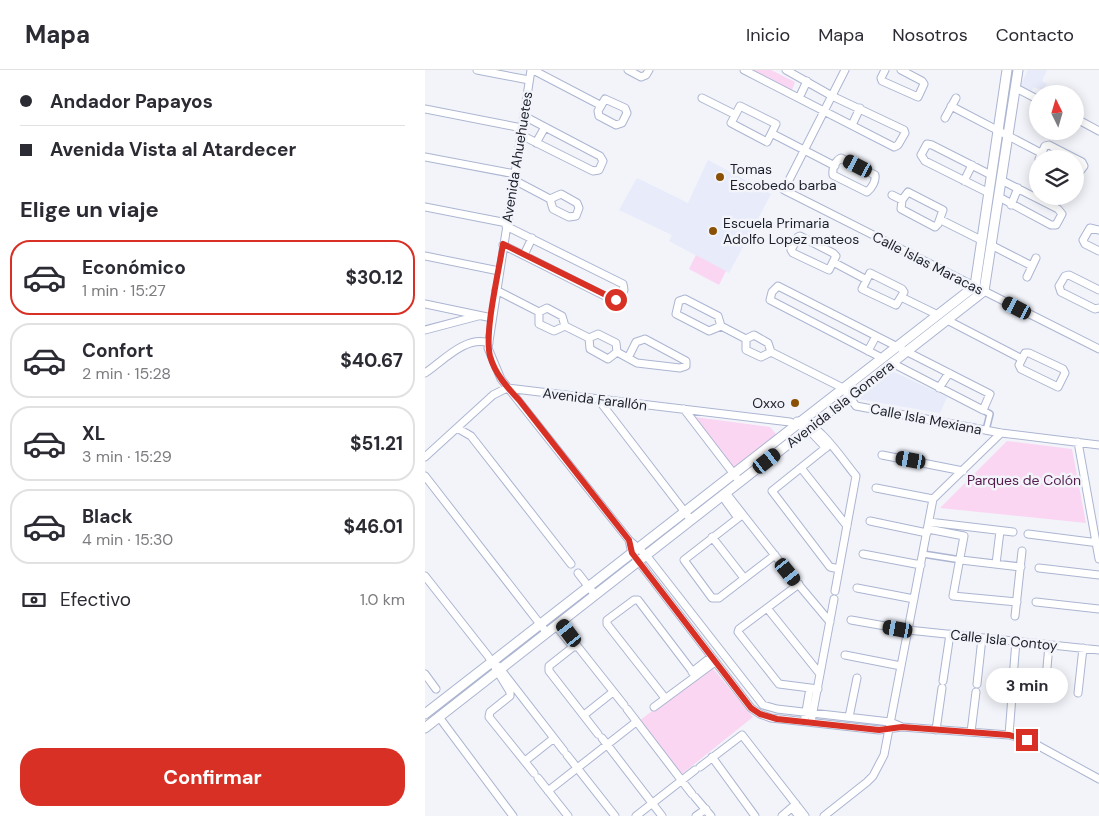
<!DOCTYPE html>
<html lang="es">
<head>
<meta charset="utf-8">
<style>
	body { margin:0; font-family:"DM Sans",sans-serif; background:#f7f7f7; color:#2b2b33; height:100vh; display:flex; flex-direction:column; font-size:19px; white-space:nowrap }
	* { box-sizing:border-box; margin:0 }
	p { font-size:16px; color:#7c7c81 }
	.icon { flex:none; width:28px; height:28px; fill:none; stroke:currentColor; stroke-width:2; stroke-linecap:round; stroke-linejoin:round }
	.map { position:relative; flex:1; overflow:hidden }
	.side { display:flex; flex-direction:column; background:#fff; width:425px }
	.side>* { flex:none }
	.banner { display:grid; align-content:center; height:110px; padding:0 20px; background:#fff }
	.needle { width:32px; rotate:355deg }
	.tools { position:absolute; left:604px; top:15px; display:grid; gap:10px }
	.tools a { display:grid; place-items:center; width:55px; height:55px; border-radius:50%; background:#fff; box-shadow:0 2px 12px #0003; font-size:25px }
	.end { position:absolute; width:22px; height:22px; margin:-11px; border:6px solid #d93025; background:#fff; box-shadow:0 0 0 2px #fff }
	.from { border-radius:50% }
	.bubble { position:absolute; height:35px; border-radius:18px; background:#fff; box-shadow:0 2px 12px #0003; font-size:16px; font-weight:700; line-height:35px; text-align:center }
	.car { position:absolute; width:15px; height:30px; margin:-15px -8px; border-radius:6px; box-shadow:0 0 4px 1px #0007; background:linear-gradient(#222 24%,#8ab4d8 0 40%,#222 0 76%,#8ab4d8 0 86%,#222 0) }
	.banner b { display:flex; align-items:center; gap:18px; height:48px; font-size:19px }
	.banner b+b { border-top:1px solid #e1e1e2 }
	.banner i { width:12px; height:12px; background:#2b2b33 }
	ul { padding:0; list-style:none }
	li { display:flex; align-items:center; gap:15px; height:75px; margin:0 10px 8px; padding:0 10px; border:2px solid #e1e1e2; border-radius:20px }
	li div { flex:1 }
	li b { display:block; font-size:19px }
	li em { font-style:normal; font-weight:700 }
	li.selected { border-color:#d93025 }
	li>.icon { width:45px; height:45px; stroke-width:1.5 }
	h2 { padding:0 20px; font-size:22px; line-height:60px }
	.pay { display:flex; align-items:center; gap:12px; height:55px; padding:0 20px; font-size:19px }
	.pay p { margin-inline-start:auto }
	.primary-button { display:flex; gap:10px; margin-top:auto; padding:10px 20px }
	.primary-button a { flex:1; height:58px; border-radius:20px; background:#d93025; color:#fff; font-size:20px; font-weight:700; line-height:58px; text-align:center }
	header { display:flex; align-items:center; gap:30px; box-sizing:border-box; height:70px; padding:0 25px; background:#fff; border-bottom:1px solid #e1e1e2 }
	header strong { font-size:24px }
	nav { display:flex; gap:28px; margin-inline-start:auto; font-size:18px }
	main { display:flex; flex:1; min-height:0 }
	.map>svg:first-child { display:block }
	.built { fill:#e7ebfa }
	.green { fill:#fad6f3 }
	.lines { fill:none; stroke-linecap:round; stroke-linejoin:round }
	.pedestrian-casing { stroke:#acb5d1; stroke-width:8 }
	.minor-casing { stroke:#acb5d1; stroke-width:9 }
	.tertiary-casing { stroke:#acb5d1; stroke-width:11 }
	.pedestrian { stroke:#fff; stroke-width:5 }
	.minor { stroke:#fff; stroke-width:7 }
	.tertiary { stroke:#fff; stroke-width:9 }
	.route { stroke:#d93025; stroke-width:6 }
	.poi-dot { fill:#8a5106; stroke:#f2f4fa; stroke-width:2 }
	.labels { text-anchor:middle; dominant-baseline:central; stroke-width:5; stroke-linejoin:round; paint-order:stroke }
	.street-label { font-size:14px; fill:#1c1f2a; stroke:#f2f4fa }
	.poi-label { font-size:14px; fill:#1c1f2a; stroke:#f2f4fa; text-anchor:start }
	.park-label { font-size:14px; fill:#551b4e; stroke:#f2f4fa }
</style>
</head>
<body>
<header>
<strong>Mapa</strong>
<nav><a>Inicio</a><a>Mapa</a><a>Nosotros</a><a>Contacto</a></nav>
</header>
<main>
<section class="side">
<div class="banner">
<b><i class="from"></i>Andador Papayos</b>
<b><i></i>Avenida Vista al Atardecer</b>
</div>
<h2>Elige un viaje</h2>
<ul>
<li class="selected"><svg class="icon" aria-label="car" viewBox="0 0 24 24"><path d="M5 17H2v-5l4-1 3-4h7l3 4 3 1v5h-3M9 17h6M6 11h13"/><circle cx="7" cy="17" r="2"/><circle cx="17" cy="17" r="2"/></svg><div><b>Económico</b><p>1 min · 15:27</p></div><em>$30.12</em></li>
<li><svg class="icon" aria-label="car" viewBox="0 0 24 24"><path d="M5 17H2v-5l4-1 3-4h7l3 4 3 1v5h-3M9 17h6M6 11h13"/><circle cx="7" cy="17" r="2"/><circle cx="17" cy="17" r="2"/></svg><div><b>Confort</b><p>2 min · 15:28</p></div><em>$40.67</em></li>
<li><svg class="icon" aria-label="car" viewBox="0 0 24 24"><path d="M5 17H2v-5l4-1 3-4h7l3 4 3 1v5h-3M9 17h6M6 11h13"/><circle cx="7" cy="17" r="2"/><circle cx="17" cy="17" r="2"/></svg><div><b>XL</b><p>3 min · 15:29</p></div><em>$51.21</em></li>
<li><svg class="icon" aria-label="car" viewBox="0 0 24 24"><path d="M5 17H2v-5l4-1 3-4h7l3 4 3 1v5h-3M9 17h6M6 11h13"/><circle cx="7" cy="17" r="2"/><circle cx="17" cy="17" r="2"/></svg><div><b>Black</b><p>4 min · 15:30</p></div><em>$46.01</em></li>
</ul>
<div class="pay"><svg class="icon" aria-label="cash" viewBox="0 0 24 24"><path d="M3 7h18v10H3z"/><circle cx="12" cy="12" r="2"/></svg>Efectivo<p>1.0 km</p></div>
<div class="primary-button"><a>Confirmar</a></div>
</section>
<div class="map">
<svg width="674" height="746" viewBox="0 0 674 746">
	<rect width="100%" height="100%" fill="#f2f4fa"/>
	<path class="built" d="M603,0H622L617,11L622,14L617,20L609,17L606,21L595,16Z
		M283,90L346,124L304,203L244,171L247,165L194,140L212,108L263,133Z
		M467,301L522,327L515,343L433,329Z"/>
	<path class="green" d="M328,0H346L370,12L367,20Z
		M271,185L301,201L294,215L264,199Z
		M270,347L345,357L352,365L309,399Z
		M582,371L647,379L661,453L515,438Z
		M286,596L328,647L257,704L214,651Z"/>
	<g class="lines">
		<defs>
			<path id="pedestrian" d="M558,340L565,344L561,360
				M498,484L536,490"/>
			<path id="minor" d="M52,0L104,10
				M106,0L63,278L76,309L204,470L221,485L338,635L352,639L465,652L477,657
				M108,0L175,35
				M203,0L216,7L221,5L224,0
				M319,0L469,77L473,75L480,63L479,60L407,26L361,0
				M420,0L359,120L674,279
				M460,0L456,8L457,11L493,27L499,14L497,11L476,0
				M591,18L612,29
				M277,28L309,44
				M374,28L382,11
				M180,29L200,38L202,43L197,53L191,55L174,46L173,41Z
				M315,36L351,54L342,72L306,53Z
				M526,36L616,83
				M0,39L97,58
				M520,48L531,28
				M650,48L674,61
				M427,55L435,38
				M348,64L410,96
				M96,65L168,101L174,100L178,91L175,86L99,46
				M111,73L120,57
				M0,87L90,104
				M416,88L450,105C451,111 447,118 442,122L408,105C407,99 410,91 416,88Z
				M614,89L620,76L624,75L657,92L659,96L650,108
				M89,110L125,129
				M539,111L547,95
				M483,122L518,140L513,154L510,157L476,139L477,130Z
				M564,123L500,91L496,85L502,74L507,75L566,105
				M136,124L152,133L154,138L151,146L144,147L128,139L125,129Z
				M467,125L477,130
				M574,127L626,155H631L637,144L633,139L576,110
				M586,135L593,118
				M0,137L82,153
				M516,150L556,170
				M674,160L665,158L658,170L660,174L674,181
				M375,166L408,183L411,186L404,200L368,183L366,180L373,167Z
				M78,175L188,230L195,229L199,220L198,214L81,156
				M566,175L607,196
				M99,185L107,168
				M0,186L74,201
				M408,192L440,209
				M445,203L477,219L479,222L471,235L437,219Z
				M602,207L611,188
				M71,220L114,242
				M674,220L644,205L640,206L634,216L636,222L670,239L674,238
				M476,227L513,245
				M260,229L293,246L296,256L284,261L251,244L254,231Z
				M0,234L67,248
				M114,242L122,238L137,246L140,256L164,268
				M114,242V254L129,261L140,256
				M522,250L597,289
				M296,256L321,269
				M0,260L53,246
				M164,268L165,279L183,289L192,282
				M164,268L173,264L191,273L192,282
				M321,269L329,265L343,273L346,282L418,318L431,336L576,363L674,375
				M321,269V280L336,287L346,282
				M443,281L451,266
				M192,282L212,293L255,298L261,296V291L220,269L211,272L203,288
				M600,283H604L638,299L640,303L633,317L596,299L594,295Z
				M457,288L345,230L347,222L353,216L565,324L558,340L467,293
				M0,303C18,291 41,265 64,273
				M514,318L524,303
				M173,329L266,450
				M259,339L315,412
				M372,351C392,349 419,392 431,406L410,521
				M32,358L46,366L146,494
				M653,372L674,489
				M403,376L347,421L405,497L414,499
				M457,385L538,401
				M0,387L68,325L82,318L365,352L383,359L401,378
				M376,398L422,456
				M0,406L122,563
				M451,418L508,429
				M301,423L359,497
				M297,426L313,448
				M317,445L259,490L287,528H294L350,485
				M445,451L502,463
				M504,452L588,462
				M503,459L539,466L528,526L592,532
				M603,464L674,473
				M287,467L319,508
				M204,470L207,483L326,638L335,644L346,648L454,660L477,657L584,665L603,670L674,709
				M438,484L496,495
				M536,490L596,497
				M571,494L575,461
				M614,498L674,505
				M363,502L405,552
				M153,503L170,525
				M0,506L63,586L85,622V626L65,642L64,647L109,703
				M374,514L314,559L313,562L354,614L393,619
				M432,518L489,529
				M611,532L674,539
				M342,538L395,604
				M590,546L597,481
				M426,550L483,560L674,580
				M136,552L153,577H148L124,596V601L173,664
				M131,556L148,577
				M153,577L199,635
				M420,585L476,596
				M73,596L139,681
				M267,602L286,587
				M0,604L11,619
				M518,611L525,564
				M552,614L557,568
				M620,620L624,575
				M587,621L591,571
				M653,623L658,578
				M240,628L182,554V550L209,530H213L270,605
				M229,637L290,592
				M202,639L267,724
				M159,645L188,622
				M14,647L88,746
				M380,647L385,618
				M387,647L409,529
				M424,647L432,608
				M511,660L517,618
				M546,662L551,622
				M584,665L587,626
				M177,668L237,746
				M142,685L190,746
				M287,687L330,746
				M100,691L129,668
				M275,697L317,665L380,746
				M113,708L143,746
				M123,721L211,652
				M270,727L286,746
				M367,738L374,746
				M211,746L270,700
				M271,746L281,739
				M357,746L371,734
				M399,746L442,712L448,706L459,685L508,429L576,363"/>
			<path id="tertiary" d="M0,644L550,216L582,0
				M0,658L559,221L593,0"/>
		</defs>
		<use href="#pedestrian" class="pedestrian-casing"/>
		<use href="#minor" class="minor-casing"/>
		<use href="#tertiary" class="tertiary-casing"/>
		<use href="#pedestrian" class="pedestrian"/>
		<use href="#minor" class="minor"/>
		<use href="#tertiary" class="tertiary"/>
	</g>
	<g class="lines">
		<path class="route" d="M191,230L78,174C74,201 59,262 65,286C70,304 82,317 94,330L204,470L207,483L326,638L335,644L352,649L454,660L477,657L584,665L602,670"/>
	</g>
	<g class="poi-dot">
		<circle cx="295" cy="107" r="5"/>
		<circle cx="288" cy="161" r="5"/>
		<circle cx="370" cy="333" r="5"/>
	</g>
	<g class="labels">
		<g class="street-label">
			<text transform="translate(92 87) rotate(-81)">Avenida Ahuehuetes</text>
			<text transform="translate(503 193) rotate(27)">Calle Islas Maracas</text>
			<text transform="translate(170 329) rotate(7)">Avenida Farallón</text>
			<text transform="translate(415 334) rotate(-38)">Avenida Isla Gomera</text>
			<text transform="translate(501 349) rotate(11)">Calle Isla Mexiana</text>
			<text transform="translate(579 570) rotate(6)">Calle Isla Contoy</text>
		</g>
		<g class="poi-label">
			<text x="305" y="99">Tomas<tspan x="305" dy="16">Escobedo barba</tspan></text>
			<text x="298" y="153">Escuela Primaria<tspan x="298" dy="16">Adolfo Lopez mateos</tspan></text>
			<text x="360" y="333" text-anchor="end">Oxxo</text>
		</g>
		<g class="park-label">
			<text x="599" y="410">Parques de Colón</text>
		</g>
	</g>
</svg>
<div class="tools">
<a><svg class="needle" viewBox="-14 -14 28 28"><path d="M0-13l5 13h-10z" fill="#e53935"/><path d="M0 13l5-13h-10z" fill="#7c7c81"/></svg></a>
<a><svg class="icon" aria-label="layers" viewBox="0 0 24 24"><path d="M12 4l9 5-9 5-9-5zM3 14l9 5 9-5"/></svg></a>
</div>
<i class="end from" style="left:191px;top:230px"></i>
<i class="end" style="left:602px;top:670px"></i>
<div class="bubble" style="left:561px;top:598px;width:82px">3 min</div>
<i class="car" style="left:433px;top:96px;rotate:297deg"></i>
<i class="car" style="left:592px;top:238px;rotate:297deg"></i>
<i class="car" style="left:486px;top:390px;rotate:280deg"></i>
<i class="car" style="left:342px;top:391px;rotate:52deg"></i>
<i class="car" style="left:363px;top:502px;rotate:141deg"></i>
<i class="car" style="left:473px;top:559px;rotate:280deg"></i>
<i class="car" style="left:144px;top:563px;rotate:323deg"></i>
</div>
</main>
</body>
</html>
